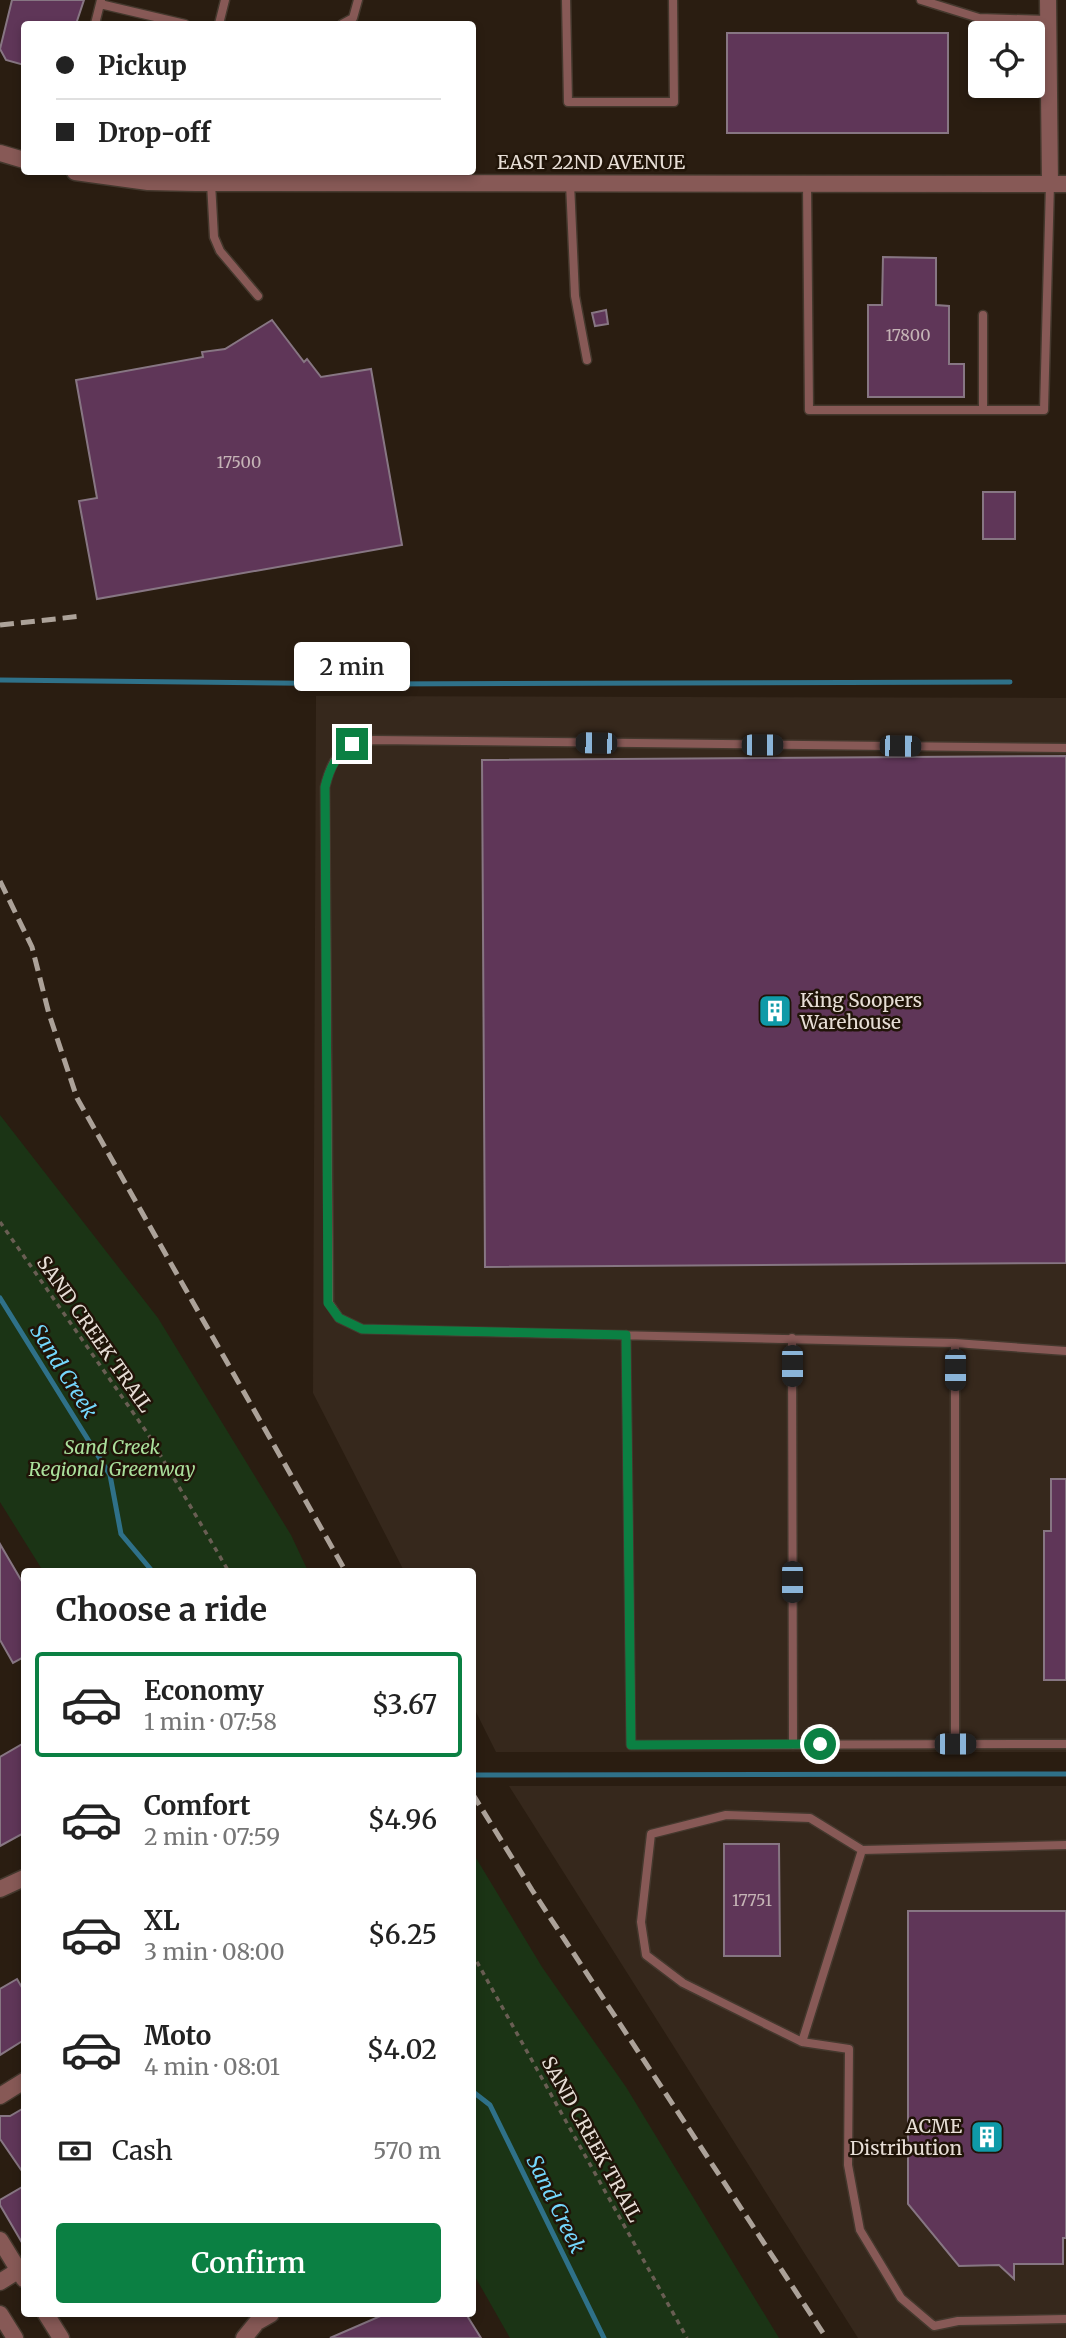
<!DOCTYPE html>
<html lang="en">
<head>
<meta charset="utf-8">
<style>
	body { margin:0; font-family:Merriweather,serif; background:#f2f2f2; color:#222; height:100vh; display:flex; flex-direction:column; font-size:26px; white-space:nowrap }
	* { box-sizing:border-box; margin:0 }
	p { font-size:23px; color:#767676 }
	.icon { flex:none; width:38px; height:38px; fill:none; stroke:currentColor; stroke-width:2; stroke-linecap:round; stroke-linejoin:round }
	.map { position:relative; flex:1; overflow:hidden }
	.drawer { position:absolute; left:21px; top:1568px; width:455px; height:749px; display:flex; flex-direction:column; background:#fff; border-radius:7px; box-shadow:0 4px 10px #0003 }
	.drawer>* { flex:none }
	.banner { position:absolute; left:21px; top:21px; width:455px; height:154px; border-radius:7px; box-shadow:0 4px 10px #0003; display:grid; align-content:center; height:154px; padding:0 35px; background:#fff }
	.controls { position:absolute; left:968px; top:21px; display:grid; gap:14px }
	.controls a { display:grid; place-items:center; width:77px; height:77px; border-radius:7px; background:#fff; box-shadow:0 4px 10px #0003; font-size:35px }
	.end { position:absolute; width:32px; height:32px; margin:-16px; border:9px solid #0b8043; background:#fff; box-shadow:0 0 0 4px #fff }
	.from { border-radius:50% }
	.bubble { position:absolute; height:49px; border-radius:7px; background:#fff; box-shadow:0 4px 10px #0003; font-size:23px; font-weight:600; line-height:49px; text-align:center }
	.car { position:absolute; width:21px; height:42px; margin:-21px -10px; border-radius:9px; box-shadow:0 0 5px 2px #0007; background:linear-gradient(#222 24%,#8ab4d8 0 40%,#222 0 76%,#8ab4d8 0 86%,#222 0) }
	.banner b { display:flex; align-items:center; gap:24px; height:66px; font-size:26px }
	.banner b+b { border-top:2px solid #e0e0e0 }
	.banner i { width:18px; height:18px; background:#222 }
	ul { padding:0; list-style:none }
	li { display:flex; align-items:center; gap:21px; height:105px; margin:0 14px 10px; padding:0 21px; border:4px solid transparent; border-radius:7px }
	li div { flex:1 }
	li b { display:block; font-size:26px }
	li em { font-style:normal; font-weight:600 }
	li.active { border-color:#0b8043 }
	li>.icon { width:63px; height:63px; stroke-width:1.5 }
	h2 { padding:0 35px; font-size:32px; line-height:84px }
	.pay { display:flex; align-items:center; gap:18px; height:77px; padding:0 35px; font-size:26px }
	.pay p { margin-inline-start:auto }
	.button { display:flex; gap:14px; margin-top:auto; padding:14px 35px }
	.button a { flex:1; height:80px; border-radius:7px; background:#0b8043; color:#fff; font-size:28px; font-weight:600; line-height:80px; text-align:center }
	.map>svg:first-child { display:block }
	.industrial { fill:#36281c }
	.green { fill:#1b3415 }
	.lines { fill:none; stroke-linecap:round; stroke-linejoin:round }
	.stream { stroke:#2f7189; stroke-width:5 }
	.building { fill:#5f3658; stroke:#877683; stroke-width:2 }
	.lane-casing { stroke:#44382d; stroke-width:11 }
	.street-casing { stroke:#44382d; stroke-width:19 }
	.path { stroke:#695e53; stroke-width:3.5; stroke-dasharray:5 5; stroke-linecap:butt }
	.lane { stroke:#875956; stroke-width:8 }
	.street { stroke:#875956; stroke-width:16 }
	.rail { stroke:#aca299; stroke-width:5; stroke-dasharray:14 7; stroke-linecap:butt }
	.route { stroke:#0b8043; stroke-width:9 }
	.labels { text-anchor:middle; dominant-baseline:central; stroke-width:5; stroke-linejoin:round; paint-order:stroke }
	.number-label { font-size:16px; fill:#c5b4b6 }
	.street-label { font-size:19px; fill:#e7ded6; stroke:#201408 }
	.poi-label { font-size:19px; fill:#e7ded6; stroke:#201408; text-anchor:start }
	.park-label { font-size:19px; font-style:italic; fill:#aae09c; stroke:#201408 }
	.water-label { font-size:21px; font-style:italic; fill:#74d7fc; stroke:#201408 }
</style>
</head>
<body>
<div class="map">
<svg width="1066" height="2338" viewBox="0 0 1066 2338">
	<rect width="100%" height="100%" fill="#2a1d11"/>
	<path class="industrial" d="M316,696L1066,698V1752H496L473,1706L472,1572L404,1571L313,1393Z
		M509,1786H1066V2338H858Z"/>
	<path class="green" d="M0,1115L158,1318L291,1535L308,1571H43L0,1502Z
		M473,1853L542,1967L626,2087L779,2338H510L473,2273Z"/>
	<g class="lines">
		<path class="stream" d="M0,680L375,684L1010,682
			M0,1298L110,1475L121,1534L153,1572
			M472,1775L1066,1774
			M472,2091L490,2105L604,2338"/>
	</g>
	<path class="building" d="M12,0H84L76,24H24V65L6,60L0,49Z
		M727,33H948V133H727Z
		M883,257L936,258V305L949,306V364H964V397H868V305H882Z
		M606,310L608,324L595,326L592,313Z
		M272,320L304,362L307,359L321,377L371,369L402,545L97,599L79,501L97,498L76,380L203,357L202,352L225,349Z
		M983,492H1015V539H983Z
		M1066,756V1263L485,1267L482,760Z
		M1051,1479H1066V1680H1044V1531H1051Z
		M0,1544L24,1585V1657L13,1663L0,1640Z
		M24,1743V1833L0,1846V1757Z
		M724,1844H779L780,1956H724Z
		M908,1911H1066V2238H1063V2264H1014V2279L999,2265L959,2266L908,2204Z
		M17,1979L24,1991V2040L0,2055V1989Z
		M24,2108V2174L0,2139V2116H10Z
		M24,2186V2246L0,2205V2200Z
		M385,2314H466L481,2338H330Z"/>
	<g class="lines">
		<defs>
			<path id="lane" d="M566,0L568,102H674L673,0
				M921,0L979,18L1048,20
				M100,4L185,24
				M95,24L101,0
				M219,24L225,0
				M342,24L353,18L358,0
				M211,183L214,237L220,251L258,296
				M570,183L575,296L587,360
				M807,184L809,410H1044L1050,184
				M983,315V410
				M1066,748L374,740C342,745 333,754 325,787L329,1303L339,1318L362,1329L955,1343L1066,1351
				M626,1335L631,1745L1066,1744
				M792,1338L793,1745
				M955,1343V1744
				M1066,1845L862,1850L802,2042L849,2049L848,2165L860,2230L901,2298L934,2326L958,2321L1066,2319
				M802,2042L683,1983L646,1955L641,1922L651,1834L726,1815L810,1818L862,1850"/>
			<path id="street" d="M1048,0L1050,184
				M0,153L24,160
				M75,172L148,182L195,183L1066,184
				M0,1889L24,1878
				M0,2096L24,2081
				M0,2240L24,2279
				M0,2282L24,2267
				M0,2314L15,2338
				M46,2314L61,2338
				M244,2338L257,2322L271,2314"/>
		</defs>
		<use href="#lane" class="lane-casing"/>
		<use href="#street" class="street-casing"/>
		<path class="path" d="M0,1222L148,1434L229,1572
			M472,1953L687,2338"/>
		<use href="#lane" class="lane"/>
		<use href="#street" class="street"/>
		<path class="rail" d="M0,625L82,616
			M0,881L32,947L49,1014L77,1098L346,1572
			M472,1793L532,1890L823,2333"/>
	</g>
	<g class="lines">
		<path class="route" d="M352,744C336,756 330,767 325,787L328,1303L339,1318L362,1329L626,1335L631,1745L820,1744"/>
	</g>
	<defs>
		<symbol id="building-square" viewBox="-11 -11 22 22"><rect x="-9" y="-9" width="18" height="18" rx="4" fill="#0f9aa8" stroke="#201408"/><path d="M-4-6H4V6H1V3H-1V6H-4ZM-2.5-4.3h1.7v1.8h-1.7ZM.8-4.3h1.7v1.8H.8ZM-2.5-1h1.7V.8h-1.7ZM.8-1h1.7V.8H.8Z" fill="#fff"/></symbol>
	</defs>
	<g fill-rule="evenodd">
		<use href="#building-square" x="756" y="992" width="38" height="38"/>
		<use href="#building-square" x="968" y="2118" width="38" height="38"/>
	</g>
	<g class="labels">
		<g class="number-label">
			<text x="908" y="335">17800</text>
			<text x="239" y="462">17500</text>
			<text x="752" y="1900">17751</text>
		</g>
		<g class="street-label">
			<text x="591" y="162">EAST 22ND AVENUE</text>
			<text transform="translate(95 1334) rotate(55)">SAND CREEK TRAIL</text>
			<text transform="translate(592 2139) rotate(61)">SAND CREEK TRAIL</text>
		</g>
		<g class="poi-label">
			<text x="800" y="1000">King Soopers<tspan x="800" dy="22">Warehouse</tspan></text>
			<text x="962" y="2126" text-anchor="end">ACME<tspan x="962" dy="22">Distribution</tspan></text>
		</g>
		<g class="park-label">
			<text x="112" y="1447">Sand Creek<tspan x="112" dy="22">Regional Greenway</tspan></text>
		</g>
		<g class="water-label">
			<text transform="translate(64 1371) rotate(58)">Sand Creek</text>
			<text transform="translate(556 2204) rotate(64)">Sand Creek</text>
		</g>
	</g>
</svg>
<div class="controls">
<a><svg class="icon" aria-label="locate" viewBox="0 0 24 24"><circle cx="12" cy="12" r="6"/><path d="M12 2v4M12 18v4M2 12h4M18 12h4"/></svg></a>
</div>
<i class="end from" style="left:820px;top:1744px"></i>
<i class="end" style="left:352px;top:744px"></i>
<div class="bubble" style="left:294px;top:642px;width:116px">2 min</div>
<i class="car" style="left:596px;top:743px;rotate:271deg"></i>
<i class="car" style="left:762px;top:745px;rotate:90deg"></i>
<i class="car" style="left:900px;top:746px;rotate:91deg"></i>
<i class="car" style="left:792px;top:1366px;rotate:180deg"></i>
<i class="car" style="left:955px;top:1370px;rotate:180deg"></i>
<i class="car" style="left:792px;top:1582px;rotate:180deg"></i>
<i class="car" style="left:955px;top:1744px;rotate:90deg"></i>
<div class="banner">
<b><i class="from"></i>Pickup</b>
<b><i></i>Drop-off</b>
</div>
<section class="drawer">
<h2>Choose a ride</h2>
<ul>
<li class="active"><svg class="icon" aria-label="car" viewBox="0 0 24 24"><path d="M5 17H2v-5l4-1 3-4h7l3 4 3 1v5h-3M9 17h6M6 11h13"/><circle cx="7" cy="17" r="2"/><circle cx="17" cy="17" r="2"/></svg><div><b>Economy</b><p>1 min · 07:58</p></div><em>$3.67</em></li>
<li><svg class="icon" aria-label="car" viewBox="0 0 24 24"><path d="M5 17H2v-5l4-1 3-4h7l3 4 3 1v5h-3M9 17h6M6 11h13"/><circle cx="7" cy="17" r="2"/><circle cx="17" cy="17" r="2"/></svg><div><b>Comfort</b><p>2 min · 07:59</p></div><em>$4.96</em></li>
<li><svg class="icon" aria-label="car" viewBox="0 0 24 24"><path d="M5 17H2v-5l4-1 3-4h7l3 4 3 1v5h-3M9 17h6M6 11h13"/><circle cx="7" cy="17" r="2"/><circle cx="17" cy="17" r="2"/></svg><div><b>XL</b><p>3 min · 08:00</p></div><em>$6.25</em></li>
<li><svg class="icon" aria-label="car" viewBox="0 0 24 24"><path d="M5 17H2v-5l4-1 3-4h7l3 4 3 1v5h-3M9 17h6M6 11h13"/><circle cx="7" cy="17" r="2"/><circle cx="17" cy="17" r="2"/></svg><div><b>Moto</b><p>4 min · 08:01</p></div><em>$4.02</em></li>
</ul>
<div class="pay"><svg class="icon" aria-label="cash" viewBox="0 0 24 24"><path d="M3 7h18v10H3z"/><circle cx="12" cy="12" r="2"/></svg>Cash<p>570 m</p></div>
<div class="button"><a>Confirm</a></div>
</section>
</div>
</body>
</html>
